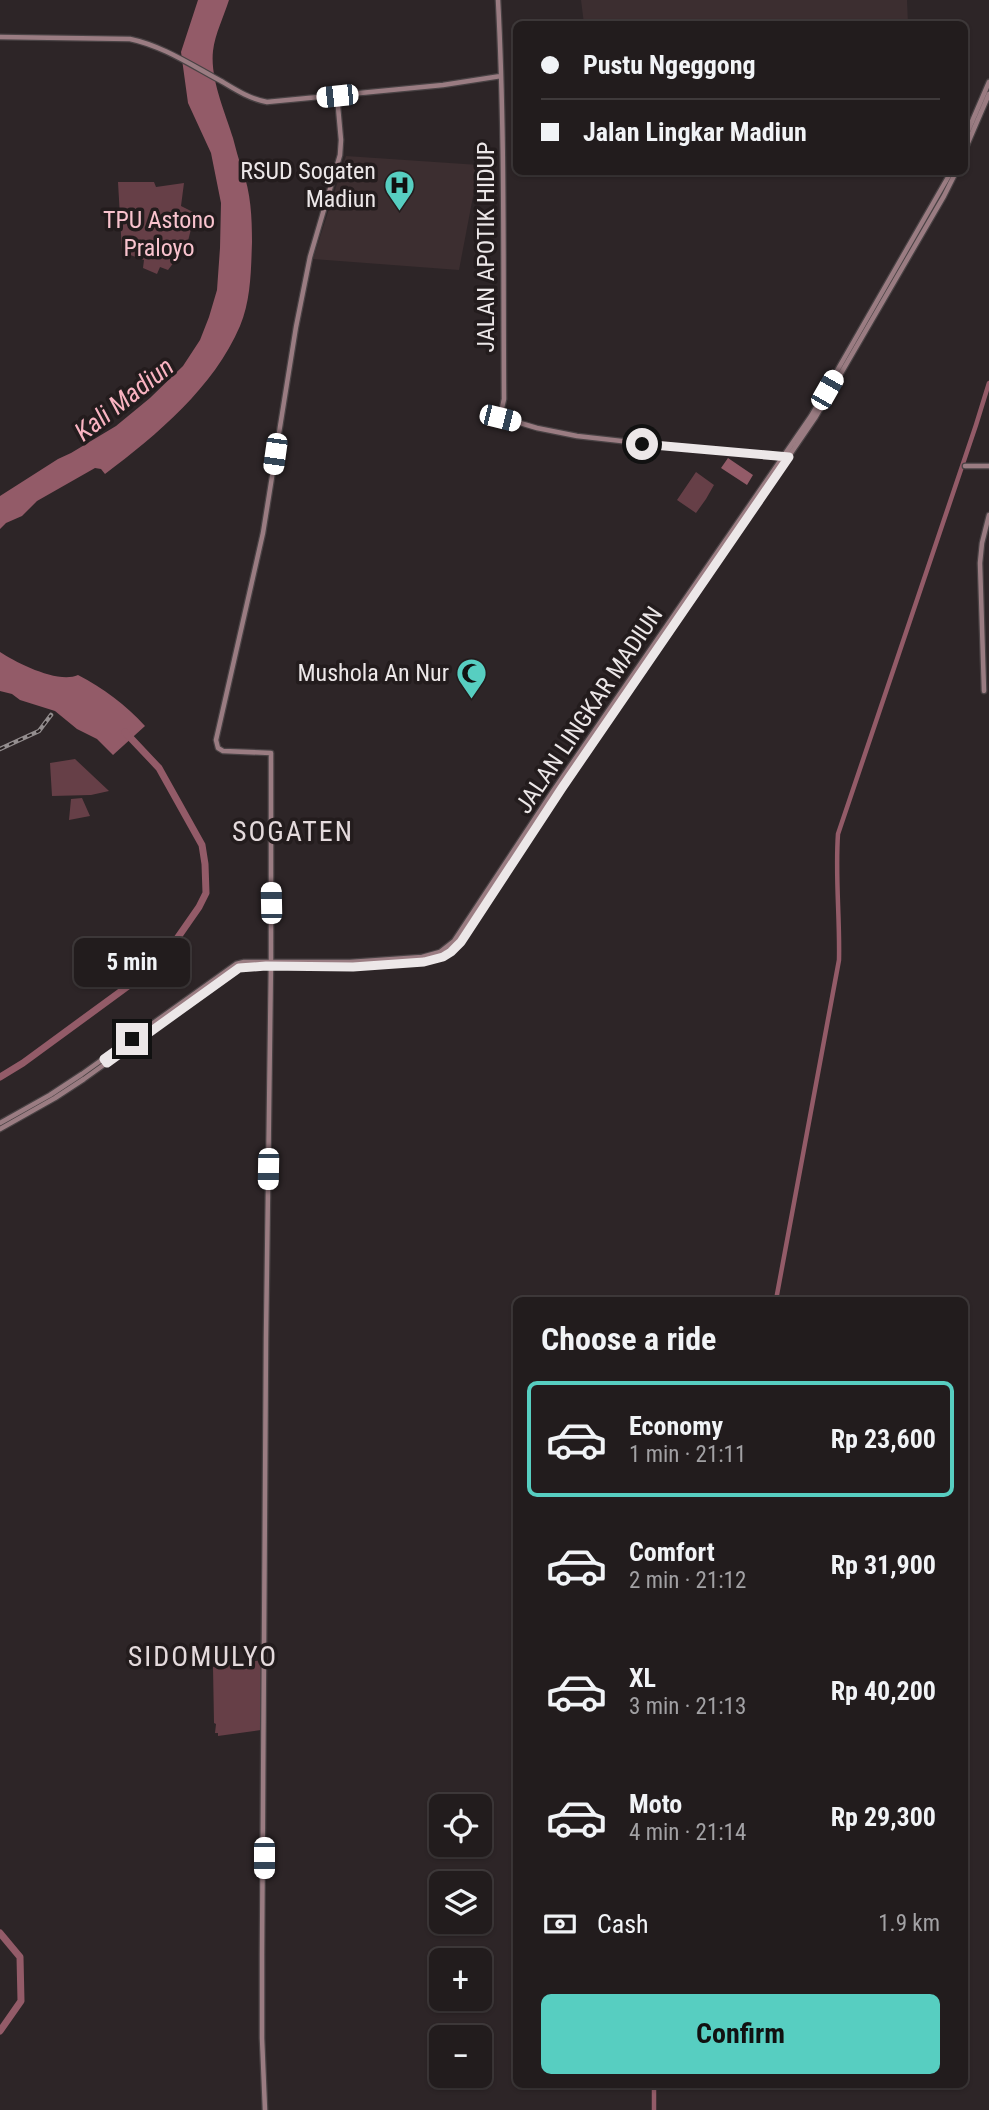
<!DOCTYPE html>
<html lang="en">
<head>
<meta charset="utf-8">
<style>
	body { margin:0; font-family:"Roboto Condensed",sans-serif; background:#2e292a; color:#f1f3f6; height:100vh; display:flex; flex-direction:column; font-size:26px; white-space:nowrap }
	* { box-sizing:border-box; margin:0 }
	p { font-size:23px; color:#a2a1a4 }
	.icon { flex:none; width:38px; height:38px; fill:none; stroke:currentColor; stroke-width:2; stroke-linecap:round; stroke-linejoin:round }
	.map { position:relative; flex:1; overflow:hidden }
	.panel { position:absolute; left:513px; top:1297px; width:455px; height:791px; display:flex; flex-direction:column; background:#221c1d; border-radius:10px; box-shadow:0 2px 5px #0004,0 0 0 2px #3f3a3b }
	.panel>* { flex:none }
	.hud { position:absolute; left:513px; top:21px; width:455px; height:154px; border-radius:10px; box-shadow:0 2px 5px #0004,0 0 0 2px #3f3a3b; display:grid; align-content:center; height:154px; padding:0 28px; background:#221c1d }
	.tools { position:absolute; left:429px; top:1794px; display:grid; gap:14px }
	.tools a { display:grid; place-items:center; width:63px; height:63px; border-radius:10px; background:#221c1d; box-shadow:0 2px 5px #0004,0 0 0 2px #3f3a3b; font-size:35px }
	.end { position:absolute; width:32px; height:32px; margin:-16px; border:9px solid #ece7e8; background:#111; box-shadow:0 0 0 4px #111 }
	.from { border-radius:50% }
	.bubble { position:absolute; height:49px; border-radius:10px; background:#221c1d; box-shadow:0 2px 5px #0004,0 0 0 2px #3f3a3b; font-size:23px; font-weight:700; line-height:49px; text-align:center }
	.car { position:absolute; width:21px; height:42px; margin:-21px -10px; border-radius:9px; box-shadow:0 0 5px 2px #0007; background:linear-gradient(#fff 24%,#345 0 40%,#fff 0 76%,#345 0 86%,#fff 0) }
	.hud b { display:flex; align-items:center; gap:24px; height:66px; font-size:26px }
	.hud b+b { border-top:2px solid #3f3a3b }
	.hud i { width:18px; height:18px; background:#f1f3f6 }
	ul { padding:0; list-style:none }
	li { display:flex; align-items:center; gap:21px; height:116px; margin:0 14px 10px; padding:0 14px; border:4px solid transparent; border-radius:10px }
	li div { flex:1 }
	li b { display:block; font-size:26px }
	li em { font-style:normal; font-weight:700 }
	li.active { border-color:#57cec1 }
	li>.icon { width:63px; height:63px; stroke-width:1.5 }
	h2 { padding:0 28px; font-size:32px; line-height:84px }
	.pay { display:flex; align-items:center; gap:18px; height:77px; padding:0 28px; font-size:26px }
	.pay p { margin-inline-start:auto }
	.button { display:flex; gap:14px; margin-top:auto; padding:14px 28px }
	.button a { flex:1; height:80px; border-radius:10px; background:#57cec1; color:#111; font-size:28px; font-weight:700; line-height:80px; text-align:center }
	.map>svg:first-child { display:block }
	.built { fill:#3c2e30 }
	.green { fill:#663f47 }
	.water { fill:#935b68 }
	.lines { fill:none; stroke-linecap:round; stroke-linejoin:round }
	.canal { stroke:#935b68; stroke-width:4.5 }
	.river { stroke:#935b68; stroke-width:7 }
	.secondary-casing { stroke:#494244; stroke-width:7 }
	.secondary { stroke:#9a7c82; stroke-width:4.5 }
	.rail-casing { stroke:#938d8e; stroke-width:4.5 }
	.rail { stroke:#231c1d; stroke-width:2; stroke-dasharray:5; stroke-linecap:butt }
	.route { stroke:#ece7e8; stroke-width:9 }
	.labels { text-anchor:middle; dominant-baseline:central; stroke-width:7; stroke-linejoin:round; paint-order:stroke }
	.poi-label { font-size:24px; fill:#ece7e8; stroke:#231c1d; text-anchor:end }
	.park-label { font-size:24px; fill:#f9c3ce; stroke:#231c1d }
	.street-label { font-size:24px; fill:#ece7e8; stroke:#231c1d }
	.water-label { font-size:26px; font-style:italic; fill:#f9b3c1; stroke:#231c1d }
	.quarter-label { font-size:28px; letter-spacing:2px; fill:#e4dadc; stroke:#231c1d }
</style>
</head>
<body>
<div class="map">
<svg width="989" height="2110" viewBox="0 0 989 2110">
	<rect width="100%" height="100%" fill="#2d2527"/>
	<path class="built" d="M581,0H907L908,24H584Z
		M346,156L479,165L459,270L313,259Z"/>
	<path class="green" d="M118,182H154L156,187L184,183L181,206L195,213L187,245L168,270L160,267L157,274L143,268L144,260L122,252Z
		M696,472L714,485L706,499L696,513L677,500Z
		M75,759L109,791L91,795L52,796L50,763Z
		M82,798L90,816L69,820L71,799Z
		M262,1660L261,1730L218,1736V1733H215L216,1724L214,1723L213,1667Z"/>
	<path class="water" d="M198,0H229C224,16 215,34 213,51C210,79 225,112 233,138C236,149 238,158 242,169C251,192 252,218 252,242C251,270 251,300 240,326C214,387 157,435 105,474L101,469L95,468L37,501L22,516L6,523L0,529V496L58,459L71,453L116,426L150,398L183,366L200,340L209,317L217,290L220,248L221,203L211,153L188,103L181,52Z
		M728,458L753,475L747,485L721,468Z
		M0,652C17,663 58,684 78,675C103,688 126,705 145,726L113,755L97,739L77,729L55,711L20,700L12,694L0,691Z"/>
	<g class="lines">
		<path class="canal" d="M976,425L989,383
			M776,1300L839,960C840,918 835,876 838,834L976,425
			M654,2084V2110"/>
		<path class="river" d="M0,1077L23,1063L135,981L167,953L199,907L206,893L205,864L202,845L159,768L125,732
			M0,1933L20,1957L21,2001L0,2031"/>
		<defs>
			<path id="secondary" d="M498,0C505,133 503,266 504,399L500,417L537,428L577,436L657,445L785,457
				M0,37L130,39C163,46 191,65 221,81C236,90 250,99 267,102L443,85L501,76
				M964,140L989,82
				M964,152L989,94
				M965,466H989
				M984,691L980,563L982,543L989,515
				M0,1123L50,1095L82,1074L236,964L244,962H350L422,957L440,952L454,941L553,791L811,416L951,172
				M0,1129L55,1098L84,1079L239,968L266,966L353,967L424,962L443,957L451,952L461,942L562,788L815,418L944,196L956,172
				M265,2110L262,2038V1955L266,1339L271,961V753L223,751L218,748L216,740L263,533L296,327L310,257L340,155L341,140L337,96"/>
		</defs>
		<use href="#secondary" class="secondary-casing"/>
		<use href="#secondary" class="secondary"/>
		<defs>
			<path id="rail" d="M0,749L39,731L51,715"/>
		</defs>
		<use href="#rail" class="rail-casing"/>
		<use href="#rail" class="rail"/>
	</g>
	<g class="lines">
		<path class="route" d="M132,1039L104,1059L107,1063L239,968L266,966L353,967L424,962L443,957L451,952L461,942L562,788L789,457L642,444"/>
	</g>
	<defs>
		<symbol id="hospital-pin" viewBox="-11 -11 22 30"><path d="M0 17L-7.5 6A9.5 9.5 0 1 1 7.5 6Z" fill="#57cec1" stroke="#231c1d"/><path d="M-5-5h3v3.5h4V-5h3V5h-3V1.5h-4V5h-3Z" fill="#111"/></symbol>
		<symbol id="mosque-pin" viewBox="-11 -11 22 30"><path d="M0 17L-7.5 6A9.5 9.5 0 1 1 7.5 6Z" fill="#57cec1" stroke="#231c1d"/><path d="M3.5-4.9A6 6 0 1 0 3.5 4.9A5 5 0 1 1 3.5-4.9Z" fill="#111"/></symbol>
	</defs>
	<g fill-rule="evenodd">
		<use href="#hospital-pin" x="382" y="168" width="35" height="47"/>
		<use href="#mosque-pin" x="454" y="656" width="35" height="47"/>
	</g>
	<g class="labels">
		<g class="poi-label">
			<text x="376" y="171">RSUD Sogaten<tspan x="376" dy="28">Madiun</tspan></text>
			<text x="449" y="673">Mushola An Nur</text>
		</g>
		<g class="park-label">
			<text x="159" y="220">TPU Astono<tspan x="159" dy="28">Praloyo</tspan></text>
		</g>
		<g class="street-label">
			<text transform="translate(486 247) rotate(-90)">JALAN APOTIK HIDUP</text>
			<text transform="translate(589 710) rotate(-56)">JALAN LINGKAR MADIUN</text>
		</g>
		<g class="water-label">
			<text transform="translate(124 399) rotate(-38)">Kali Madiun</text>
		</g>
		<g class="quarter-label">
			<text x="293" y="831">SOGATEN</text>
			<text x="203" y="1656">SIDOMULYO</text>
		</g>
	</g>
</svg>
<div class="tools">
<a><svg class="icon" aria-label="locate" viewBox="0 0 24 24"><circle cx="12" cy="12" r="6"/><path d="M12 2v4M12 18v4M2 12h4M18 12h4"/></svg></a>
<a><svg class="icon" aria-label="layers" viewBox="0 0 24 24"><path d="M12 4l9 5-9 5-9-5zM3 14l9 5 9-5"/></svg></a>
<a>+</a>
<a>−</a>
</div>
<i class="end from" style="left:642px;top:444px"></i>
<i class="end" style="left:132px;top:1039px"></i>
<div class="bubble" style="left:74px;top:938px;width:116px">5 min</div>
<i class="car" style="left:337px;top:96px;rotate:264deg"></i>
<i class="car" style="left:827px;top:390px;rotate:30deg"></i>
<i class="car" style="left:500px;top:418px;rotate:104deg"></i>
<i class="car" style="left:275px;top:454px;rotate:188deg"></i>
<i class="car" style="left:271px;top:903px;rotate:359deg"></i>
<i class="car" style="left:268px;top:1169px;rotate:181deg"></i>
<i class="car" style="left:264px;top:1858px;rotate:180deg"></i>
<div class="hud">
<b><i class="from"></i>Pustu Ngeggong</b>
<b><i></i>Jalan Lingkar Madiun</b>
</div>
<section class="panel">
<h2>Choose a ride</h2>
<ul>
<li class="active"><svg class="icon" aria-label="car" viewBox="0 0 24 24"><path d="M5 17H2v-5l4-1 3-4h7l3 4 3 1v5h-3M9 17h6M6 11h13"/><circle cx="7" cy="17" r="2"/><circle cx="17" cy="17" r="2"/></svg><div><b>Economy</b><p>1 min · 21:11</p></div><em>Rp 23,600</em></li>
<li><svg class="icon" aria-label="car" viewBox="0 0 24 24"><path d="M5 17H2v-5l4-1 3-4h7l3 4 3 1v5h-3M9 17h6M6 11h13"/><circle cx="7" cy="17" r="2"/><circle cx="17" cy="17" r="2"/></svg><div><b>Comfort</b><p>2 min · 21:12</p></div><em>Rp 31,900</em></li>
<li><svg class="icon" aria-label="car" viewBox="0 0 24 24"><path d="M5 17H2v-5l4-1 3-4h7l3 4 3 1v5h-3M9 17h6M6 11h13"/><circle cx="7" cy="17" r="2"/><circle cx="17" cy="17" r="2"/></svg><div><b>XL</b><p>3 min · 21:13</p></div><em>Rp 40,200</em></li>
<li><svg class="icon" aria-label="car" viewBox="0 0 24 24"><path d="M5 17H2v-5l4-1 3-4h7l3 4 3 1v5h-3M9 17h6M6 11h13"/><circle cx="7" cy="17" r="2"/><circle cx="17" cy="17" r="2"/></svg><div><b>Moto</b><p>4 min · 21:14</p></div><em>Rp 29,300</em></li>
</ul>
<div class="pay"><svg class="icon" aria-label="cash" viewBox="0 0 24 24"><path d="M3 7h18v10H3z"/><circle cx="12" cy="12" r="2"/></svg>Cash<p>1.9 km</p></div>
<div class="button"><a>Confirm</a></div>
</section>
</div>
</body>
</html>
